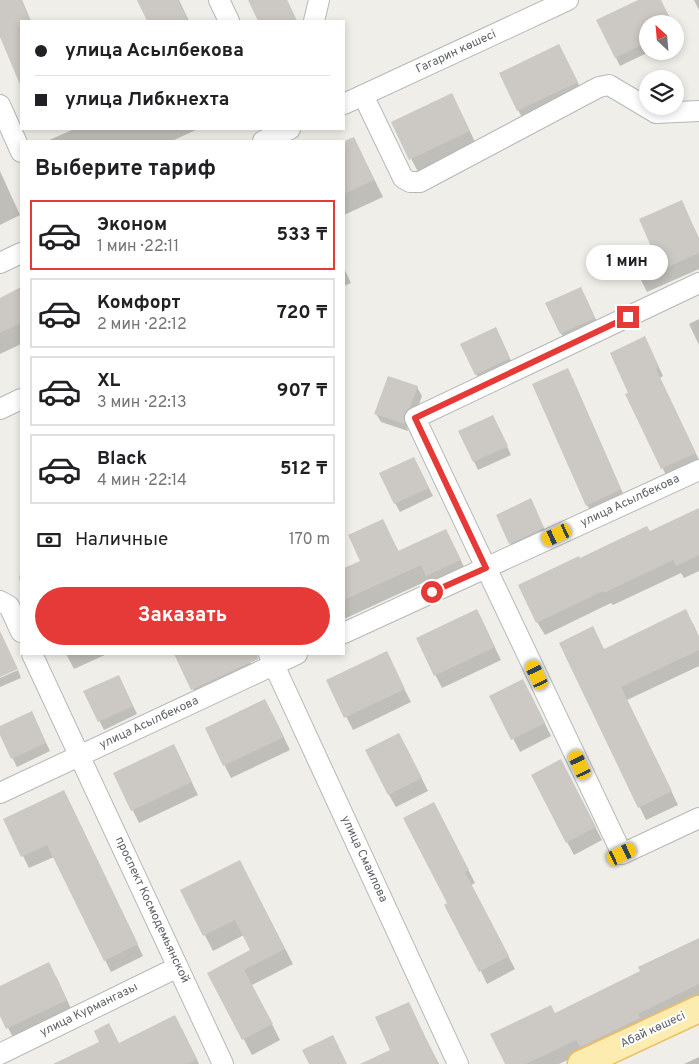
<!DOCTYPE html>
<html lang="ru">
<head>
<meta charset="utf-8">
<style>
	body { margin:0; font-family:Overpass,sans-serif; background:#f6f6f6; color:#202124; height:100vh; display:flex; flex-direction:column; font-size:19px; white-space:nowrap }
	* { box-sizing:border-box; margin:0 }
	p { font-size:16px; color:#757577 }
	.icon { flex:none; width:28px; height:28px; fill:none; stroke:currentColor; stroke-width:2; stroke-linecap:round; stroke-linejoin:round }
	.map { position:relative; flex:1; overflow:hidden }
	.drawer { position:absolute; left:20px; top:140px; width:325px; height:515px; display:flex; flex-direction:column; background:#fff; border-radius:0px; box-shadow:0 2px 8px #0003 }
	.drawer>* { flex:none }
	.guide { position:absolute; left:20px; top:20px; width:325px; height:110px; border-radius:0px; box-shadow:0 2px 8px #0003; display:grid; align-content:center; height:110px; padding:0 15px; background:#fff }
	.needle { width:32px; rotate:334deg }
	.controls { position:absolute; left:639px; top:15px; display:grid; gap:10px }
	.controls a { display:grid; place-items:center; width:45px; height:45px; border-radius:50%; background:#fff; box-shadow:0 2px 8px #0003; font-size:25px }
	.end { position:absolute; width:22px; height:22px; margin:-11px; border:6px solid #e63a38; background:#fff; box-shadow:0 0 0 2px #fff }
	.from { border-radius:50% }
	.bubble { position:absolute; height:35px; border-radius:18px; background:#fff; box-shadow:0 2px 8px #0003; font-size:16px; font-weight:700; line-height:35px; text-align:center }
	.car { position:absolute; width:15px; height:30px; margin:-15px -8px; border-radius:6px; box-shadow:0 0 4px 1px #0007; background:linear-gradient(#f5c518 24%,#345 0 40%,#f5c518 0 76%,#345 0 86%,#f5c518 0) }
	.guide b { display:flex; align-items:center; gap:18px; height:48px; font-size:19px }
	.guide b+b { border-top:1px solid #e0e0e0 }
	.guide i { width:12px; height:12px; background:#202124 }
	ul { padding:0; list-style:none }
	li { display:flex; align-items:center; gap:15px; height:70px; margin:0 10px 8px; padding:0 5px; border:2px solid #e0e0e0; border-radius:0px }
	li div { flex:1 }
	li b { display:block; font-size:19px }
	li em { font-style:normal; font-weight:700 }
	li.selected { border-color:#e63a38 }
	li>.icon { width:45px; height:45px; stroke-width:1.5 }
	h2 { padding:0 15px; font-size:22px; line-height:60px }
	.pay { display:flex; align-items:center; gap:12px; height:55px; padding:0 15px; font-size:19px }
	.pay p { margin-inline-start:auto }
	.primary-button { display:flex; gap:10px; margin-top:auto; padding:10px 15px }
	.primary-button a { flex:1; height:58px; border-radius:30px; background:#e63a38; color:#fff; font-size:20px; font-weight:700; line-height:58px; text-align:center }
	.map>svg:first-child { display:block }
	.shadow { fill:#0003 }
	.building { fill:#ccc9c4 }
	.lines { fill:none; stroke-linecap:round; stroke-linejoin:round }
	.minor-casing { stroke:#b5b8bb; stroke-width:22 }
	.major-casing { stroke:#efbe62; stroke-width:29 }
	.minor { stroke:#fff; stroke-width:20 }
	.major { stroke:#fdecb0; stroke-width:26 }
	.route { stroke:#e63a38; stroke-width:6 }
	.labels { text-anchor:middle; dominant-baseline:central; stroke-width:4; stroke-linejoin:round; paint-order:stroke }
	.street-label { font-size:12px; fill:#5f6367; stroke:#fff }
</style>
</head>
<body>
<div class="map">
<svg width="699" height="1064" viewBox="0 0 699 1064">
	<rect width="100%" height="100%" fill="#f0eee8"/>
	<path class="shadow" d="M0,0H22L31,21H21V83L0,34Z
		M139,0H179L189,21H149Z
		M249,0H287L297,21H259Z
		M641,0H661L648,24V51H651L620,66L598,21Z
		M694,0H699V10Z
		M675,29L679,38L675,40Z
		M559,45L584,95L525,123L518,110Z
		M452,94L476,144L418,172L393,123Z
		M74,129H198L172,141H47Z
		M354,138L383,197L344,215V143Z
		M0,171L20,215L0,225Z
		M681,201L699,238V269L647,292L631,260L654,250Z
		M344,268L351,283L344,286Z
		M21,289V344L0,354V299Z
		M585,296L599,326L566,342L561,333Z
		M699,319V345L689,324Z
		M500,337L514,367L481,382L476,374Z
		M649,346L663,376L660,378L699,460V462L667,477L627,395L630,394Z
		M572,377L625,498L592,514L587,505Z
		M417,387L422,396L415,416L410,419L407,426L408,431L381,422L376,414Z
		M497,425L511,455L478,470L460,432Z
		M414,458L433,496L400,512L395,503Z
		M535,508L548,537L515,552L497,515Z
		M699,510V571L684,578L681,573L613,605L611,603L545,635L537,622L580,560L650,533Z
		M383,521L399,552L446,530L468,575L435,590L429,580L344,619V569L362,561Z
		M21,570V582L19,578Z
		M483,623L501,660L442,688L417,639Z
		M693,623L699,637V666L627,700L678,805L646,820L561,644L604,650Z
		M386,653L411,702L353,730L328,681Z
		M66,654H107L74,669Z
		M175,654H246L257,676L200,702Z
		M18,670L21,678L0,687V678Z
		M123,685L137,714L104,730L85,692Z
		M530,693L551,736L520,752L491,696Z
		M272,713L290,750L231,778L206,729Z
		M36,721L50,751L17,767L0,732V728Z
		M406,747L428,791L396,807L389,795Z
		M180,758L198,795L139,823L115,774Z
		M568,774L602,840L574,855L567,842Z
		M70,803L143,956L111,972L54,857L29,868L5,820Z
		M441,817L475,883L471,885L515,969L487,984L449,904Z
		M248,877L293,964L252,985L280,1040L252,1055L209,973L252,951L244,935L213,951L182,891Z
		M699,940V1001L559,1064H506L642,972Z
		M56,976L73,1013L15,1041L0,1013V987Z
		M408,1004L439,1064H363L391,1051Z
		M182,1029L199,1064H56L119,1044Z
		M699,1057V1064H684Z"/>
	<path class="building" d="M0,0H21L30,21H21V87L0,37Z
		M137,0H178L188,21H147Z
		M248,0H287L297,21H258Z
		M638,0H661L673,24H648V42L615,58L596,20Z
		M559,44L578,82L517,111L499,73Z
		M452,93L470,131L409,160L391,122Z
		M354,137L374,180L344,194V141Z
		M682,200L699,239V253L639,280L629,260L652,249L639,219Z
		M21,287V323L0,333V298Z
		M581,287L595,318L560,334L545,303Z
		M496,327L510,358L475,375L460,344Z
		M645,336L659,367L656,369L696,453L661,469L625,394L628,393L610,353Z
		M568,368L621,489L586,506L532,384Z
		M388,376L418,386L410,407L406,411L403,417L405,424L374,414Z
		M493,415L508,446L473,462L458,431Z
		M414,457L429,488L394,504L379,473Z
		M531,498L544,528L509,544L496,515Z
		M699,508V555L676,566L673,560L604,593L603,591L536,623L518,585L579,556L580,558L647,526L650,531Z
		M383,519L398,551L446,529L461,560L426,576L421,565L344,600V568L360,561L348,535Z
		M477,609L495,647L434,676L416,638Z
		M686,609L699,637V650L621,687L672,791L638,808L559,643L593,626L604,649Z
		M0,631L18,669L0,677Z
		M387,651L405,689L344,718L326,680Z
		M174,654H257L258,659L191,690Z
		M119,675L133,706L98,722L83,691Z
		M523,679L545,723L511,740L489,696Z
		M265,699L284,737L223,766L205,728Z
		M32,711L46,743L11,759L0,735V726Z
		M399,733L422,778L388,795L365,750Z
		M174,744L192,782L131,811L113,773Z
		M561,759L596,827L566,843L531,775Z
		M64,790L138,944L104,961L47,845L21,857L3,819Z
		M434,802L469,870L465,872L509,956L479,972L444,905L447,903L403,818Z
		M240,860L285,949L244,970L273,1024L242,1040L207,973L250,950L235,920L203,936L180,890Z
		M699,938V984L638,1014L640,1018L580,1047L576,1040L526,1064H505L490,1034L551,1005L555,1013L640,971L638,967Z
		M49,962L67,1000L6,1029L0,1016V986Z
		M409,1002L438,1064H360L390,1050L375,1017Z
		M175,1015L197,1059L188,1064H53L99,1042L94,1031L109,1023L119,1043Z
		M333,1035L347,1064H309L302,1050Z"/>
	<g class="lines">
		<defs>
			<path id="minor" d="M219,0L229,21
				M314,21L319,0
				M363,95L403,178L410,182H420L599,87L609,85L656,113L699,111
				M344,104L568,0
				M0,105L21,152
				M263,141L290,129
				M0,263L21,253
				M699,283L415,418L622,854L699,818
				M0,409L21,399
				M0,601L9,606L21,632
				M344,633L699,470
				M32,654L223,1064
				M269,654L458,1064
				M0,793L297,654
				M0,1054L178,967"/>
			<path id="major" d="M581,1064L699,1009"/>
		</defs>
		<use href="#minor" class="minor-casing"/>
		<use href="#major" class="major-casing"/>
		<use href="#minor" class="minor"/>
		<use href="#major" class="major"/>
	</g>
	<g class="lines">
		<path class="route" d="M432,592L486,568L415,418L628,317"/>
	</g>
	<g class="labels">
		<g class="street-label">
			<text transform="translate(456 52) rotate(-25)">Гагарин көшесі</text>
			<text transform="translate(630 501) rotate(-25)">улица Асылбекова</text>
			<text transform="translate(149 723) rotate(-25)">улица Асылбекова</text>
			<text transform="translate(364 859) rotate(65)">улица Смаилова</text>
			<text transform="translate(152 910) rotate(65)">проспект Космодемьянской</text>
			<text transform="translate(89 1010) rotate(-26)">улица Курмангазы</text>
			<text transform="translate(653 1030) rotate(-25)">Абай көшесі</text>
		</g>
	</g>
</svg>
<div class="controls">
<a><svg class="needle" viewBox="-14 -14 28 28"><path d="M0-13l5 13h-10z" fill="#e53935"/><path d="M0 13l5-13h-10z" fill="#757577"/></svg></a>
<a><svg class="icon" aria-label="layers" viewBox="0 0 24 24"><path d="M12 4l9 5-9 5-9-5zM3 14l9 5 9-5"/></svg></a>
</div>
<i class="end from" style="left:432px;top:592px"></i>
<i class="end" style="left:628px;top:317px"></i>
<div class="bubble" style="left:586px;top:245px;width:82px">1 мин</div>
<i class="car" style="left:557px;top:535px;rotate:245deg"></i>
<i class="car" style="left:537px;top:675px;rotate:335deg"></i>
<i class="car" style="left:580px;top:765px;rotate:335deg"></i>
<i class="car" style="left:622px;top:854px;rotate:64deg"></i>
<div class="guide">
<b><i class="from"></i>улица Асылбекова</b>
<b><i></i>улица Либкнехта</b>
</div>
<section class="drawer">
<h2>Выберите тариф</h2>
<ul>
<li class="selected"><svg class="icon" aria-label="car" viewBox="0 0 24 24"><path d="M5 17H2v-5l4-1 3-4h7l3 4 3 1v5h-3M9 17h6M6 11h13"/><circle cx="7" cy="17" r="2"/><circle cx="17" cy="17" r="2"/></svg><div><b>Эконом</b><p>1 мин · 22:11</p></div><em>533 ₸</em></li>
<li><svg class="icon" aria-label="car" viewBox="0 0 24 24"><path d="M5 17H2v-5l4-1 3-4h7l3 4 3 1v5h-3M9 17h6M6 11h13"/><circle cx="7" cy="17" r="2"/><circle cx="17" cy="17" r="2"/></svg><div><b>Комфорт</b><p>2 мин · 22:12</p></div><em>720 ₸</em></li>
<li><svg class="icon" aria-label="car" viewBox="0 0 24 24"><path d="M5 17H2v-5l4-1 3-4h7l3 4 3 1v5h-3M9 17h6M6 11h13"/><circle cx="7" cy="17" r="2"/><circle cx="17" cy="17" r="2"/></svg><div><b>XL</b><p>3 мин · 22:13</p></div><em>907 ₸</em></li>
<li><svg class="icon" aria-label="car" viewBox="0 0 24 24"><path d="M5 17H2v-5l4-1 3-4h7l3 4 3 1v5h-3M9 17h6M6 11h13"/><circle cx="7" cy="17" r="2"/><circle cx="17" cy="17" r="2"/></svg><div><b>Black</b><p>4 мин · 22:14</p></div><em>512 ₸</em></li>
</ul>
<div class="pay"><svg class="icon" aria-label="cash" viewBox="0 0 24 24"><path d="M3 7h18v10H3z"/><circle cx="12" cy="12" r="2"/></svg>Наличные<p>170 m</p></div>
<div class="primary-button"><a>Заказать</a></div>
</section>
</div>
</body>
</html>
